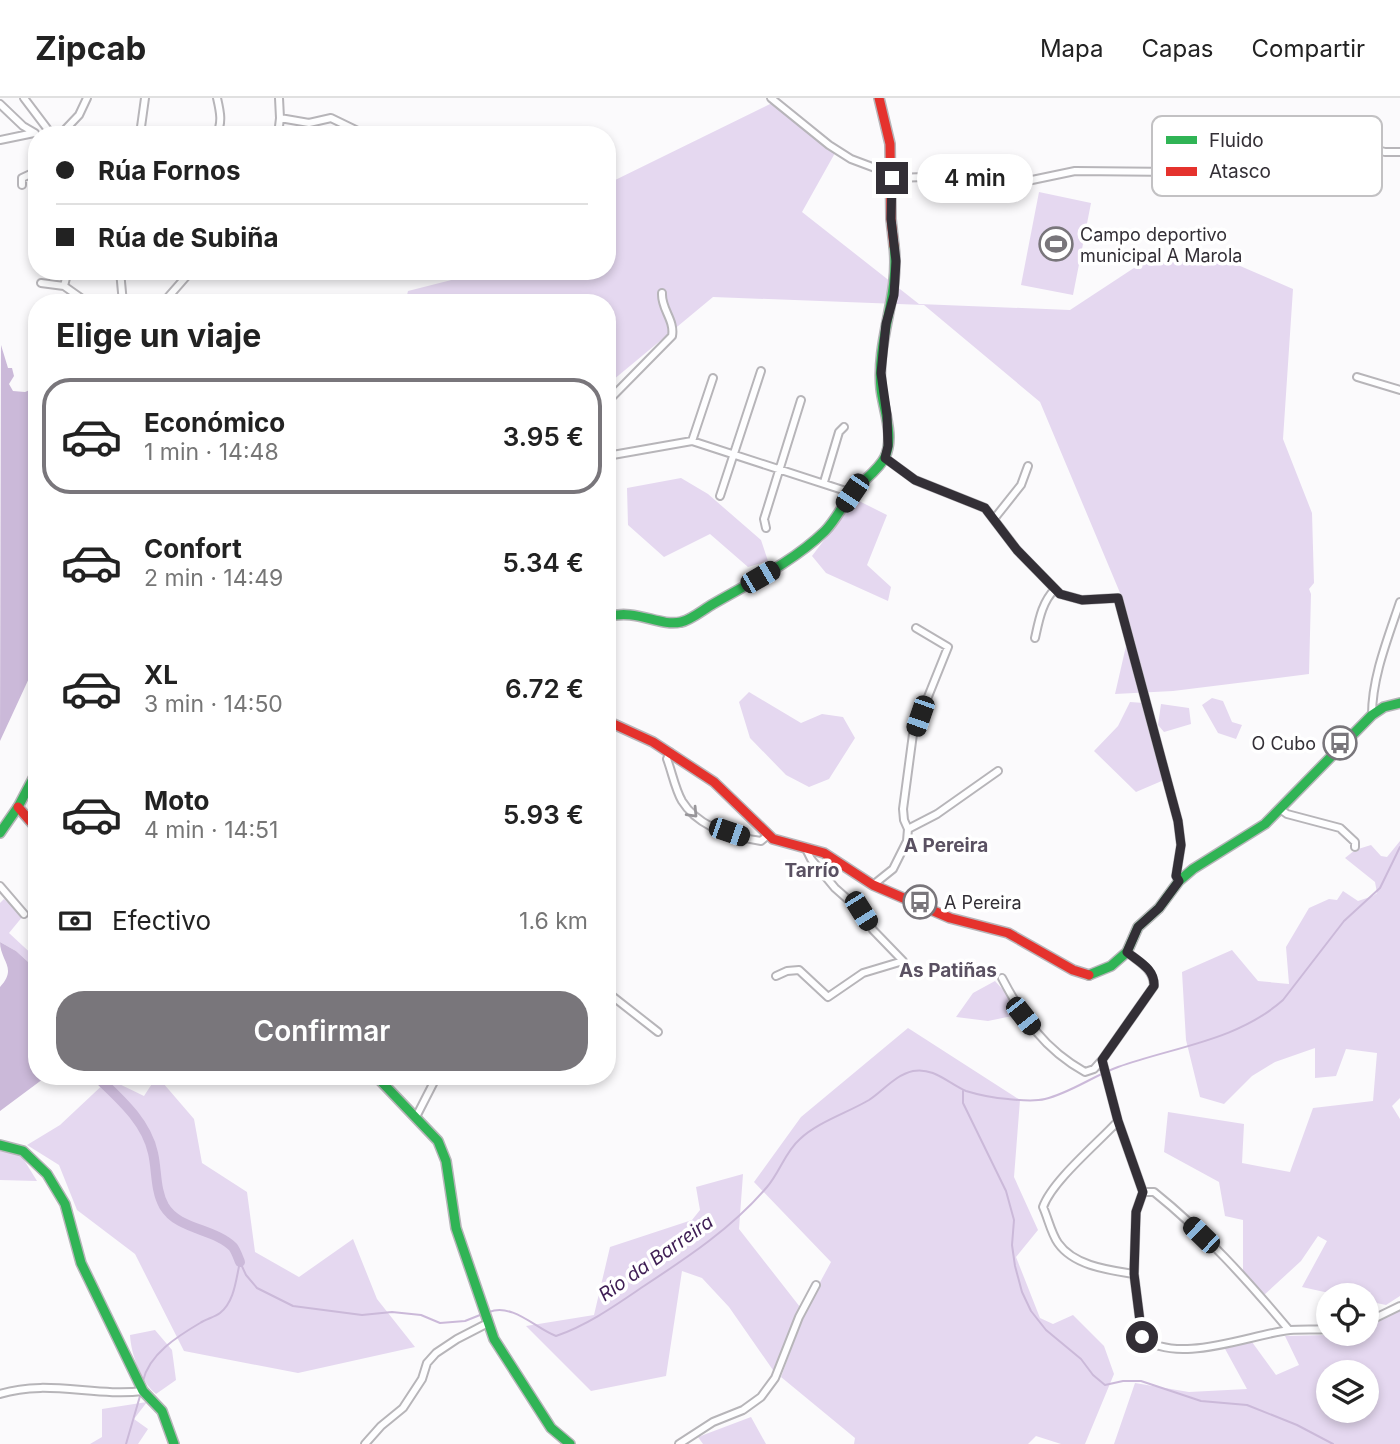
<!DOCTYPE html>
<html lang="es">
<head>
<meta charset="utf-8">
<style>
	body { margin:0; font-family:Inter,sans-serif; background:#f6f6f6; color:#222; height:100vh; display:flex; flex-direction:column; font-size:26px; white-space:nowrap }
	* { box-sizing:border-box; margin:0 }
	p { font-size:23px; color:#767676 }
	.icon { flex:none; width:38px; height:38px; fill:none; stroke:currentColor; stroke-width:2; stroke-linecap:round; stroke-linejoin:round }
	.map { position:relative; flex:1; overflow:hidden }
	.details { position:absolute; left:28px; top:196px; width:588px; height:791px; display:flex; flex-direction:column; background:#fff; border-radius:28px; box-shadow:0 4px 10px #0003 }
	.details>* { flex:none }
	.top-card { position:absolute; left:28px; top:28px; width:588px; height:154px; border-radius:28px; box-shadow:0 4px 10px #0003; display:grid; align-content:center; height:154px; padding:0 28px; background:#fff }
	.fabs { position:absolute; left:1316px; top:1185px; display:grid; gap:14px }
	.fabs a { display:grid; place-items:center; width:63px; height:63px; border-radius:50%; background:#fff; box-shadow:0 4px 10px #0003; font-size:35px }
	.end { position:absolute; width:32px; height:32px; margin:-16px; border:9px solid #332f36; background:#fff; box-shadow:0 0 0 4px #fff }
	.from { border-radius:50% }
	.bubble { position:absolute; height:49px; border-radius:24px; background:#fff; box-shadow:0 4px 10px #0003; font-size:23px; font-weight:600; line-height:49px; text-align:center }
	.car { position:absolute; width:21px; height:42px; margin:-21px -10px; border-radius:9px; box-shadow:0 0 5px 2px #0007; background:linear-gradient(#222 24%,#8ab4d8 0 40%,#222 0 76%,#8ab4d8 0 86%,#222 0) }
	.top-card b { display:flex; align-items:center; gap:24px; height:66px; font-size:26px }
	.top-card b+b { border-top:2px solid #e0e0e0 }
	.top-card i { width:18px; height:18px; background:#222 }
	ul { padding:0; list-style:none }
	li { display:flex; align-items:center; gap:21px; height:116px; margin:0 14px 10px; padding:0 14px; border:4px solid transparent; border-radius:28px }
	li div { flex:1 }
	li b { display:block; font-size:26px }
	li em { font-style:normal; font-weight:600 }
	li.active { border-color:#79767b }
	li>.icon { width:63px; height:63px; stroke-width:1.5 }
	h2 { padding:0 28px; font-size:32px; line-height:84px }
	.pay { display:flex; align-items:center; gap:18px; height:77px; padding:0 28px; font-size:26px }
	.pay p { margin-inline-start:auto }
	.primary-button { display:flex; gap:14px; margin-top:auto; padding:14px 28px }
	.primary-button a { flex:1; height:80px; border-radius:28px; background:#79767b; color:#fff; font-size:28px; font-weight:600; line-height:80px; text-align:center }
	header { display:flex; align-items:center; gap:42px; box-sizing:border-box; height:98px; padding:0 35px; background:#fff; border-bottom:2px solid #e0e0e0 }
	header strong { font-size:33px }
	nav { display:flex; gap:38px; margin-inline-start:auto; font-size:24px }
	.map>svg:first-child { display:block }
	.green { fill:#e5d8f0; fill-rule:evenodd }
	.water { fill:#cbb9d9 }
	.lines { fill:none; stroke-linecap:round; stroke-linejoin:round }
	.stream { stroke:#cbb9d9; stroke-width:2 }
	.river { stroke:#cbb9d9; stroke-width:10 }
	.street-casing { stroke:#b7b5b9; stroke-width:10 }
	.fast-casing { stroke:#b7b5b9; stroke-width:12 }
	.jam-casing { stroke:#b7b5b9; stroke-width:12 }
	.street { stroke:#fefeff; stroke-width:6 }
	.fast { stroke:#30b455; stroke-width:9 }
	.jam { stroke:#e5322d; stroke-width:9 }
	.oneway { stroke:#98969a }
	.route { stroke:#332f36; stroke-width:9 }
	.labels { text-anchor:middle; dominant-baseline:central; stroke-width:7; stroke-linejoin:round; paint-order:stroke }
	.poi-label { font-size:18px; fill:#332f36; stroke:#fff; text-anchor:start }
	.neighbourhood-label { font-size:19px; font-weight:bold; fill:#5a5162; stroke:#fff }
	.water-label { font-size:19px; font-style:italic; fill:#3e1d54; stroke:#fff }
	.key { fill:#fff; stroke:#c2c1c3; stroke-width:2 }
	.key-label { font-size:19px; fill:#332f36 }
</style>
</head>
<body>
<header>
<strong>Zipcab</strong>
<nav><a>Mapa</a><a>Capas</a><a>Compartir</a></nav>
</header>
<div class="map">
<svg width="1400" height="1346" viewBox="0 0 1400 1346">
	<rect width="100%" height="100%" fill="#fbfafc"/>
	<path class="green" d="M772,5L835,55L802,114L919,206L1070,212L1140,166L1224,161L1293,191L1283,341L1312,415L1314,485L1309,491L1311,496L1309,576L1173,593L1115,596L1126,548L1123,502L1040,304L924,207L713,199L607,287V205H405L408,193L479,175L561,181V173H607V86Z
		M1039,94L1091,105L1073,197L1021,187Z
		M681,380L708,396L761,442L768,463L748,469L710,436L664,459L628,427L627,390Z
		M855,401L887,417L867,467L891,489L888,503L826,475L812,458Z
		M749,594L801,625L822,616L843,619L855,640L829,681L809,689L786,677L750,640L739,604Z
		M1212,600L1223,603L1232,624L1242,627L1236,641L1218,635L1202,607Z
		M1130,604L1144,605L1164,682L1136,694L1094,653L1118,628Z
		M1161,606L1189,610L1191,626L1164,634L1158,627Z
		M1400,743V1000L1392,1008L1400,1021V1198L1386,1207L1367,1203V1197H1338L1302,1189L1327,1143L1318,1138L1301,1163L1263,1198L1243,1173V1122L1225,1118L1219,1084L1164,1054L1168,1014L1244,1026L1242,1065L1290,1074L1313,1010L1373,1003L1377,955L1346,951L1336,978L1315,980V950L1275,964L1252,978L1224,1006L1200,999L1186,942L1182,874L1232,852L1258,883L1289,886L1286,849L1309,810L1329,801L1337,802L1343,793L1358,803L1373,798L1377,795L1375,784L1345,760L1355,752L1371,747L1381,758L1387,759Z
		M4,801L23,818L9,835L37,861V872L16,853L0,844V805Z
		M995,883L1006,895L1017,917L988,923L956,919L973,895Z
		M908,930L1020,1002L1014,1079L1038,1132L1016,1159L1040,1220L1053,1226L1073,1217L1104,1248L1114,1276L1085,1346H1061L1036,1338L1028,1346H854L855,1340L781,1279L806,1210L831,1164L754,1084L801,1019Z
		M157,978L194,1021L202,1065L247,1094L255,1154L299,1179L353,1141L377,1201L415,1249L298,1275L184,1253L135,1156L77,1112L59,1067L27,1047L60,1027L109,981L144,998Z
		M0,1053L21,1057L37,1083L0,1082Z
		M743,1076L739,1131L800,1209L775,1275L729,1209L702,1180L682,1173L666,1278L591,1293L526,1228L594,1217L610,1149L692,1122L700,1112L696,1089Z
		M1400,1212V1346H1114L1135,1285L1189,1294L1247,1291L1224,1249L1252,1244L1276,1277L1299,1267L1285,1238L1367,1236V1227ZM1328,1274H1367V1312H1328Z
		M155,1232L172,1252L176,1282L156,1296C141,1284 131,1256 130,1237Z
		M147,1304L134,1321L148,1331L138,1346H90L102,1339V1311Z
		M751,1319L766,1346H703L698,1339Z"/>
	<path class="water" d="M1,247L8,270H12L14,278L9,286L13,293L25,294L37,289V563L0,643Z
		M0,844L16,853L37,872V978H47L0,1013V889C18,870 0,863 0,844Z"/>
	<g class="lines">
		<path class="stream" d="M963,993V1005L1006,1093L1014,1122L1012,1147L1015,1168L1022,1194L1031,1213L1046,1232L1081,1261L1093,1277L1105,1287L1123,1283H1141L1201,1303L1247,1307L1297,1327L1333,1346
			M240,1164L246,1177L257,1190L293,1208L362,1217L392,1214L421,1217L440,1225L465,1223L480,1217
			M489,1214C513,1205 535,1230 556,1238C588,1227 616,1207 644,1188C688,1159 732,1130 767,1089C780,1074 785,1054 800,1041C818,1024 847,1015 869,1002C883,993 895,977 913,973C934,969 949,986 966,993C979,997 994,1000 1008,1001C1019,1002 1033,1004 1045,1001C1070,995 1093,978 1118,969C1173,949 1237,943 1283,902L1344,823L1380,790L1400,749
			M143,1283C149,1256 178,1238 200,1225C206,1221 215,1219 220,1215C235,1203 236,1180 240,1164
			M126,1346L140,1298"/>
		<path class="river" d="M96,978C119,1000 146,1023 153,1055C157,1072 155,1092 164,1108C178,1132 214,1130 233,1149C236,1153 238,1159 240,1164"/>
		<defs>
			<path id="street" d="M24,0L52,37
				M145,0L141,29L146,34L156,37
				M771,0L829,47L851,61L891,76
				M0,6L23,28L35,35
				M280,20L309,25L331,20L366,37
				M60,37L79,17L87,0
				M216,37C223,25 220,13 217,0
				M278,37L280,20L279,0
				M0,42L34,35
				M892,80L926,79L998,86L1032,82L1075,73L1178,74L1199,72L1265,35L1326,39L1385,54H1400
				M22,87V80L37,73
				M120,173L123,205
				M41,185L64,188L88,205
				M64,188L66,180L73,173
				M163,205L191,173
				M1357,279L1400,292
				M607,304L672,238C675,222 661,211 662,195
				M692,343L713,280
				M607,358L692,343L852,395
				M885,360L915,382L985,410L1017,452L1060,496L1082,502L1118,500L1178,723L1181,747L1176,778L1179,783
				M824,384L839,334L844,329
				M720,398L761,273
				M994,421L1021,387L1028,368
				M766,430L764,421L801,302
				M1035,540C1039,522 1042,504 1055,491
				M1372,617C1372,579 1388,540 1400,504
				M670,654L667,661C672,674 675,691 682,703C698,729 733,739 761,743L768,737
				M1280,711L1287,716L1340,730L1355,744V749
				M908,731L937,716L998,673
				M873,787L893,771L907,743L908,731L904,722L903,711L913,636L948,549L916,530
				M0,788L24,816
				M776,878L787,873L799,872L828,899L863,875L903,863L873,832L861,813L835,790L811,761L806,751
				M1002,880C1023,920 1044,951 1085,974L1094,971L1102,962L1154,888C1154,871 1139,864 1127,854
				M607,894L658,934
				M1102,962L1118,1023L1143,1094L1136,1114L1134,1176L1142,1239C1177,1268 1251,1236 1290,1232C1303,1231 1316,1232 1328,1231
				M416,1019L437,978
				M1118,1023C1098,1045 1052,1083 1043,1109C1048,1120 1051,1135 1058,1145C1074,1168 1109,1172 1134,1176
				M1143,1094H1154C1204,1134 1248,1183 1289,1232
				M1367,1224L1400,1208
				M0,1296C46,1281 95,1299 143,1293
				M365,1346L381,1328L403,1310L422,1281L427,1265L436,1255L457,1241L488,1225
				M679,1346L713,1324L743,1312L761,1299L775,1280L799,1219L816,1187"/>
			<path id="fast" d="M607,519C636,510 659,529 681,524C691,522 704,511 713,506C751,484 793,464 825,433C836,422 843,406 853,394C862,383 879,372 885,359C895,338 883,311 881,291C876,242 900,197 894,148
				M0,735L18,709L37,673
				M1089,877L1111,868L1127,854L1138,829L1159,810L1179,783L1193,771L1265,726L1372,617L1384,609L1400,605
				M376,978L438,1043L446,1063L456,1130L494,1241L551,1330L570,1346
				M0,1047L23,1053L47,1076L65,1106L81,1165L143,1293L162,1313L174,1346"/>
			<path id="jam" d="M879,0L890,46L891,121L894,148
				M607,623L653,644L714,684L773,741L824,755L873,787L950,820L1008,835L1073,872L1089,877
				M18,709L37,731"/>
		</defs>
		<use href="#street" class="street-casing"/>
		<use href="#fast" class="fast-casing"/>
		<use href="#jam" class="jam-casing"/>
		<use href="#street" class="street"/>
		<use href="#fast" class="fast"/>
		<use href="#jam" class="jam"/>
	</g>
	<defs><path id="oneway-chevron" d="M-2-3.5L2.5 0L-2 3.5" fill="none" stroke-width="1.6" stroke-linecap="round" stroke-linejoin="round" transform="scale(1.75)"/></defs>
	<use class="oneway" href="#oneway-chevron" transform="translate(693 715) rotate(47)"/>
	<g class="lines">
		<path class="route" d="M892,80L891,121L896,163L894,197L886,226L881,275L887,317L888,348L885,360L915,382L985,410L1017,452L1060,496L1082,502L1118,500L1178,723L1181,747L1176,778L1179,783L1159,810L1138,829L1127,854C1139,864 1155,871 1154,888L1102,962L1118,1023L1143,1094L1136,1114L1134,1176L1142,1239"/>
	</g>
	<defs>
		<symbol id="stadium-ring" viewBox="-11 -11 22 22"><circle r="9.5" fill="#fff" stroke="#79767b" stroke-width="1.5"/><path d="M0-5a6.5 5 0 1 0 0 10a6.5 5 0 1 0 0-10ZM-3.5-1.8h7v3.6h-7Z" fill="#79767b"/></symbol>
		<symbol id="bus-ring" viewBox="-11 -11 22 22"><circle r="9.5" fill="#fff" stroke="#79767b" stroke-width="1.5"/><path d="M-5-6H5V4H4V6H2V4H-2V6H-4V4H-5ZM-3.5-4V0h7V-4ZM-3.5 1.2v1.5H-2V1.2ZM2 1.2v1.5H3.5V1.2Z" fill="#79767b"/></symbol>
	</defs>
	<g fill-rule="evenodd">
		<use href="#stadium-ring" x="1037" y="127" width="38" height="38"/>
		<use href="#bus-ring" x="1321" y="626" width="38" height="38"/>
		<use href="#bus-ring" x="901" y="785" width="38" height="38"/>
	</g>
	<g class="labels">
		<g class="poi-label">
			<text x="1080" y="136">Campo deportivo<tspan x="1080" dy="21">municipal A Marola</tspan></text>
			<text x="1316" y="645" text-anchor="end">O Cubo</text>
			<text x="944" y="804">A Pereira</text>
		</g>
		<g class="neighbourhood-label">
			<text x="946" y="747">A Pereira</text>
			<text x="812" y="772">Tarrío</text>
			<text x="948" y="872">As Patiñas</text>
		</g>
		<g class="water-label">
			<text transform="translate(656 1160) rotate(-35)">Río da Barreira</text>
		</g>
	</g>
	<rect x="1152" y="18" width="230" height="80" rx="10" class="key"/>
	<rect x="1166" y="38" width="31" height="8" fill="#30b455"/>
	<rect x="1166" y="69" width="31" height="9" fill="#e5322d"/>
	<g class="key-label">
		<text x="1209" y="49">Fluido</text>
		<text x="1209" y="80">Atasco</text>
	</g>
</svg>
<div class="fabs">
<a><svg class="icon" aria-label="locate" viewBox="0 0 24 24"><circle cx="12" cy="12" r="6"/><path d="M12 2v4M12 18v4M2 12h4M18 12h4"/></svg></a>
<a><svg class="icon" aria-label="layers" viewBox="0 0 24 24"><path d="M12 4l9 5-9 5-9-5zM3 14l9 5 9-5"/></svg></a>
</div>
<i class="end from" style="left:1142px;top:1239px"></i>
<i class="end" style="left:892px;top:80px"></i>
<div class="bubble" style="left:917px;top:56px;width:116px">4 min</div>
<i class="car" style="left:852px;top:395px;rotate:214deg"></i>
<i class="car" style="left:760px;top:479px;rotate:60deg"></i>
<i class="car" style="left:920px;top:618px;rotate:199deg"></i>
<i class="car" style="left:729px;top:734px;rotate:109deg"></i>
<i class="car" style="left:861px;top:813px;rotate:148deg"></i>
<i class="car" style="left:1023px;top:918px;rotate:142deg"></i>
<i class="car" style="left:1201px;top:1137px;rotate:314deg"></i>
<div class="top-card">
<b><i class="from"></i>Rúa Fornos</b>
<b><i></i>Rúa de Subiña</b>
</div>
<section class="details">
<h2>Elige un viaje</h2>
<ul>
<li class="active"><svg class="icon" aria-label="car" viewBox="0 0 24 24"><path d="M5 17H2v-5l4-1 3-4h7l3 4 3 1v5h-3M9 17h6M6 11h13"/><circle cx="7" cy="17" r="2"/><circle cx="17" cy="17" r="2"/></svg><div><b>Económico</b><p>1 min · 14:48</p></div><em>3.95 €</em></li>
<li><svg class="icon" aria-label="car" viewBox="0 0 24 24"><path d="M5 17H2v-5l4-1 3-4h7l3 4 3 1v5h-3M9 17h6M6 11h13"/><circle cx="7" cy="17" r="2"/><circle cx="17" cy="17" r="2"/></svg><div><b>Confort</b><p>2 min · 14:49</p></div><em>5.34 €</em></li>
<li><svg class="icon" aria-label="car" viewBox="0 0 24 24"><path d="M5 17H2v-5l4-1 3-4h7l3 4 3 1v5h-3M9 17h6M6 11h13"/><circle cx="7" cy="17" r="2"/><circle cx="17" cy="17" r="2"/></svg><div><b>XL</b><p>3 min · 14:50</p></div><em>6.72 €</em></li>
<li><svg class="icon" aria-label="car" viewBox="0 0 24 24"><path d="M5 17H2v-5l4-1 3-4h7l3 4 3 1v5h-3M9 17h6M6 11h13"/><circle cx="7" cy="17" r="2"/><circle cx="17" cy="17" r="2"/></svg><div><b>Moto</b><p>4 min · 14:51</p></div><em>5.93 €</em></li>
</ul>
<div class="pay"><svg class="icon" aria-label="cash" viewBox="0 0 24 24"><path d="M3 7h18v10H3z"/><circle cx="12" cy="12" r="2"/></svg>Efectivo<p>1.6 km</p></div>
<div class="primary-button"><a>Confirmar</a></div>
</section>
</div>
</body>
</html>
